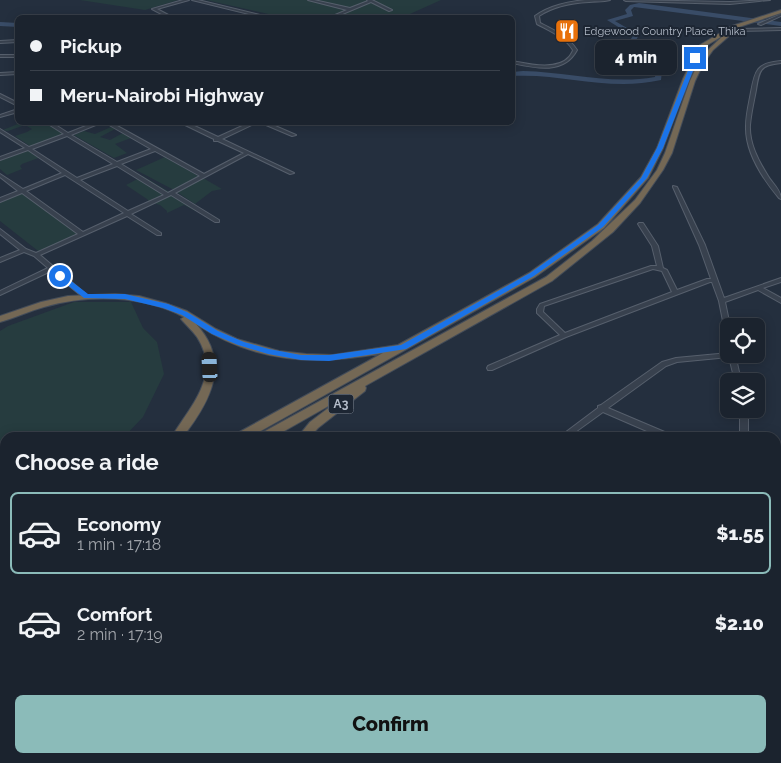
<!DOCTYPE html>
<html lang="en">
<head>
<meta charset="utf-8">
<style>
	body { margin:0; font-family:Raleway,sans-serif; background:#282f3a; color:#f1f3f6; height:100vh; display:flex; flex-direction:column; font-size:19px; white-space:nowrap }
	* { box-sizing:border-box; margin:0 }
	p { font-size:16px; color:#a0a4aa }
	.icon { flex:none; width:28px; height:28px; fill:none; stroke:currentColor; stroke-width:2; stroke-linecap:round; stroke-linejoin:round }
	.map { position:relative; flex:1; overflow:hidden }
	.panel { position:absolute; left:0px; top:432px; width:781px; height:331px; display:flex; flex-direction:column; background:#1b232e; border-radius:15px 15px 0 0; box-shadow:0 2px 12px #0003,0 0 0 1px #39404a }
	.panel>* { flex:none }
	.hud { position:absolute; left:15px; top:15px; width:500px; height:110px; border-radius:8px; box-shadow:0 2px 12px #0003,0 0 0 1px #39404a; display:grid; align-content:center; height:110px; padding:0 15px; background:#1b232e }
	.controls { position:absolute; left:720px; top:318px; display:grid; gap:10px }
	.controls a { display:grid; place-items:center; width:45px; height:45px; border-radius:8px; background:#1b232e; box-shadow:0 2px 12px #0003,0 0 0 1px #39404a; font-size:25px }
	.end { position:absolute; width:22px; height:22px; margin:-11px; border:6px solid #1a73e8; background:#fff; box-shadow:0 0 0 2px #fff }
	.from { border-radius:50% }
	.bubble { position:absolute; height:35px; border-radius:8px; background:#1b232e; box-shadow:0 2px 12px #0003,0 0 0 1px #39404a; font-size:16px; font-weight:800; line-height:35px; text-align:center }
	.car { position:absolute; width:15px; height:30px; margin:-15px -8px; border-radius:6px; box-shadow:0 0 4px 1px #0007; background:linear-gradient(#222 24%,#8ab4d8 0 40%,#222 0 76%,#8ab4d8 0 86%,#222 0) }
	.hud b { display:flex; align-items:center; gap:18px; height:48px; font-size:19px }
	.hud b+b { border-top:1px solid #39404a }
	.hud i { width:12px; height:12px; background:#f1f3f6 }
	ul { padding:0; list-style:none }
	li { display:flex; align-items:center; gap:15px; height:82px; margin:0 10px 8px; padding:0 5px; border:2px solid transparent; border-radius:8px }
	li div { flex:1 }
	li b { display:block; font-size:19px }
	li em { font-style:normal; font-weight:800 }
	li.on { border-color:#8bbbb9 }
	li>.icon { width:45px; height:45px; stroke-width:1.5 }
	h2 { padding:0 15px; font-size:22px; line-height:60px }
	.primary-button { display:flex; gap:10px; margin-top:auto; padding:10px 15px }
	.primary-button a { flex:1; height:58px; border-radius:8px; background:#8bbbb9; color:#111; font-size:20px; font-weight:800; line-height:58px; text-align:center }
	.map>svg:first-child { display:block }
	.green { fill:#263c3f }
	.lines { fill:none; stroke-linecap:round; stroke-linejoin:round }
	.river { fill:#394c67; fill-rule:evenodd }
	.minor-casing { stroke:#565f6c; stroke-width:2 }
	.highway-casing { stroke:#434c59; stroke-width:2 }
	.minor { fill:#38414e; fill-rule:evenodd }
	.highway { fill:#746855; fill-rule:evenodd }
	.route { fill:#1a73e8 }
	.labels { text-anchor:middle; dominant-baseline:central; stroke-width:4; stroke-linejoin:round; paint-order:stroke }
	.far-poi-label { font-size:11px; fill:#b4bcc9; stroke:#1d2633; text-anchor:start }
	.shield { fill:#1d2633; stroke:#878f9c; stroke-width:1 }
	.shield-label { font-size:12px; font-weight:bold; fill:#b4bcc9 }
</style>
</head>
<body>
<div class="map">
<svg width="781" height="763" viewBox="0 0 781 763">
	<rect width="100%" height="100%" fill="#242f3e"/>
	<path class="green" d="M80,0H178L145,10Z
		M206,0H441L401,18L282,17Z
		M20,123H48L69,135L33,148L15,136L27,132L32,129L25,125L8,131L3,130Z
		M111,127L115,129L100,137L110,140L123,133L131,138L115,144L127,153L114,158L74,135L84,131L95,134Z
		M31,150L41,157L22,164L20,166L22,169L7,175L0,169V160Z
		M165,157L200,177L174,190L136,170Z
		M143,176L171,193L150,203L147,199L126,185Z
		M203,178L222,189L212,191L195,204L177,192Z
		M25,191L81,235L42,254L0,221V202Z
		M172,194L201,210L195,211L184,205L167,213V211L160,205L153,203Z
		M74,302H131L143,328L157,342L164,374L143,417L124,437L5,438V518L0,521V331L8,326Z
		M5,595V721L0,711V597Z"/>
	<g class="lines">
		<path class="river" d="M639,3L781,22V26L634,7L631,10L633,16L615,21L639,35L636,40L638,43L653,50L662,71L661,80C608,92 564,73 512,76V72L523,71C568,72 610,85 655,77L656,71L648,52L633,45L630,40L633,36L607,20L627,14L625,10L630,5Z
			M0,22L18,23V27L0,26Z"/>
		<defs>
			<path id="minor" d="M183,0H189L157,9L174,18H169L152,9Z
				M192,0H198L272,18H265Z
				M308,0H314L350,8L368,1L367,0H372L392,10L389,11L371,2L333,18H328L347,10Z
				M585,0H610C603,2 596,1 589,2C571,3 554,6 539,16L540,23C554,30 568,36 577,50C564,75 535,68 512,63V61C528,64 557,71 569,57C570,56 573,51 573,50C565,37 550,31 537,24L535,16C550,5 568,2 585,0Z
				M624,0L730,2L770,0L730,4L626,1Z
				M781,14V16L761,25L758,24Z
				M781,28V30L737,31L735,30L737,29Z
				M18,40V42L0,43V41Z
				M0,55H18V57H0Z
				M781,61V63C760,65 759,70 756,90C754,101 751,113 750,125C749,143 758,160 768,176C772,183 781,190 781,199L779,198C763,179 745,152 746,126C746,115 749,103 751,92C755,70 757,63 781,61Z
				M18,72V74L0,75V73Z
				M0,94L18,103V106L0,97Z
				M18,109V112L0,117V115Z
				M45,122H51L68,133L96,122H103L71,135L117,162L151,149L104,122H110L204,174L244,153L218,141H214V139L179,122H186L218,137L251,122H258L222,139L294,173L290,174L248,154L175,193L219,220V222H215L171,195L131,214L161,233V235H157L127,216L40,255L88,296L89,297L88,298H84L51,271L0,295V291L48,268L34,256L24,252L0,262V258L20,250L0,234V229L26,249L36,253L78,234L22,193L0,202V198L18,191L0,177V174L23,189L62,173L28,150L0,160V157L25,148L0,132V129L29,147L64,134ZM67,136L113,164L77,178L32,149ZM155,151L200,176L168,193L121,164ZM117,166L164,195L128,211L80,180ZM65,175L124,213L83,232L26,191Z
				M259,122H266L296,135L292,136Z
				M673,186L677,187L705,245L724,298L781,278V282L763,288L781,298V303L758,290L725,302L730,326H729V342L727,341L719,301L712,282H710L566,337L492,370H488L487,368L488,366L560,335L537,313V309L540,304L651,266H657L652,246L638,224L639,223H643L658,246L663,268L667,270L677,290L707,279H711L699,245L673,187ZM653,269L662,271L672,292L565,333L543,312L544,306Z
				M729,353L735,354L741,381H735L729,357L677,362L666,366L608,408L674,436V438H663L603,412L567,438H558L598,408V406L601,405L662,362L676,358Z
				M740,409H748V438H740Z
				M776,554L781,557V565L776,563Z
				M187,759H197V763H187Z
				M303,759H315L313,763H301Z
				M351,759H364L366,763H353Z
				M560,759H573L575,763H562Z
				M695,759H708L710,763H697Z"/>
			<path id="highway" d="M781,10V13L736,28L724,35L729,36L713,50L703,64L695,81L672,153L663,170L640,203L613,232L552,281L365,386L366,388L365,391L318,428L309,438H297L310,422L339,400L272,438H257L258,435L546,277L592,241L635,200L657,170L665,153L690,81L698,64L710,48L724,35L704,47L689,79L663,148L648,178L604,228L535,277L248,438H233L234,435L383,353C316,366 255,363 196,324C232,363 210,402 182,438H171C190,406 222,376 197,337C192,330 186,325 181,319L184,317C142,295 89,294 44,307C29,311 15,318 0,322V316L41,302L68,296L115,294L139,296L165,303L187,311L216,329L237,339L279,351L306,354L333,355L398,345L529,273L598,224L641,177L657,148L683,79L700,45L732,26Z
				M5,557V569L0,571V558Z
				M5,573V586L0,588V575Z
				M5,751V759H14L12,763H0V752Z
				M153,759H169V763H153Z"/>
		</defs>
		<use href="#minor" class="minor-casing"/>
		<use href="#highway" class="highway-casing"/>
		<use href="#minor" class="minor"/>
		<use href="#highway" class="highway"/>
	</g>
	<path class="route" d="M695,56L698,58L663,148L647,178L603,227L534,276L406,349L329,361L301,360L268,354L238,345L212,334L182,315L163,308L125,299L84,298L56,276L62,274L88,294H125L168,304L187,312L218,331L244,342L269,349L301,355H329L401,345L530,273L598,225L641,178L657,148L693,58Z"/>
	<defs>
		<symbol id="restaurant-square" viewBox="-11 -11 22 22"><rect x="-9" y="-9" width="18" height="18" rx="4" fill="#e8710a" stroke="#1d2633"/><path d="M-5-6h1v4h1v-4h1v4h1v-4h1v5L-1.5 .5V6h-2V.5L-5-1ZM5-6V6H3V1.5H1.5Q1.5-4 5-6Z" fill="#fff"/></symbol>
	</defs>
	<g fill-rule="evenodd">
		<use href="#restaurant-square" x="553" y="17" width="28" height="28"/>
	</g>
	<g class="labels">
		<g class="far-poi-label">
			<text x="584" y="31">Edgewood Country Place, Thika</text>
		</g>
		<rect class="shield" x="328.5" y="394.5" width="25" height="19" rx="4"/>
		<g class="shield-label">
			<text x="341" y="404">A3</text>
		</g>
	</g>
</svg>
<div class="controls">
<a><svg class="icon" aria-label="locate" viewBox="0 0 24 24"><circle cx="12" cy="12" r="6"/><path d="M12 2v4M12 18v4M2 12h4M18 12h4"/></svg></a>
<a><svg class="icon" aria-label="layers" viewBox="0 0 24 24"><path d="M12 4l9 5-9 5-9-5zM3 14l9 5 9-5"/></svg></a>
</div>
<i class="end from" style="left:60px;top:276px"></i>
<i class="end" style="left:695px;top:58px"></i>
<div class="bubble" style="left:595px;top:40px;width:82px">4 min</div>
<i class="car" style="left:210px;top:367px;rotate:357deg"></i>
<div class="hud">
<b><i class="from"></i>Pickup</b>
<b><i></i>Meru-Nairobi Highway</b>
</div>
<section class="panel">
<h2>Choose a ride</h2>
<ul>
<li class="on"><svg class="icon" aria-label="car" viewBox="0 0 24 24"><path d="M5 17H2v-5l4-1 3-4h7l3 4 3 1v5h-3M9 17h6M6 11h13"/><circle cx="7" cy="17" r="2"/><circle cx="17" cy="17" r="2"/></svg><div><b>Economy</b><p>1 min · 17:18</p></div><em>$1.55</em></li>
<li><svg class="icon" aria-label="car" viewBox="0 0 24 24"><path d="M5 17H2v-5l4-1 3-4h7l3 4 3 1v5h-3M9 17h6M6 11h13"/><circle cx="7" cy="17" r="2"/><circle cx="17" cy="17" r="2"/></svg><div><b>Comfort</b><p>2 min · 17:19</p></div><em>$2.10</em></li>
</ul>
<div class="primary-button"><a>Confirm</a></div>
</section>
</div>
</body>
</html>
